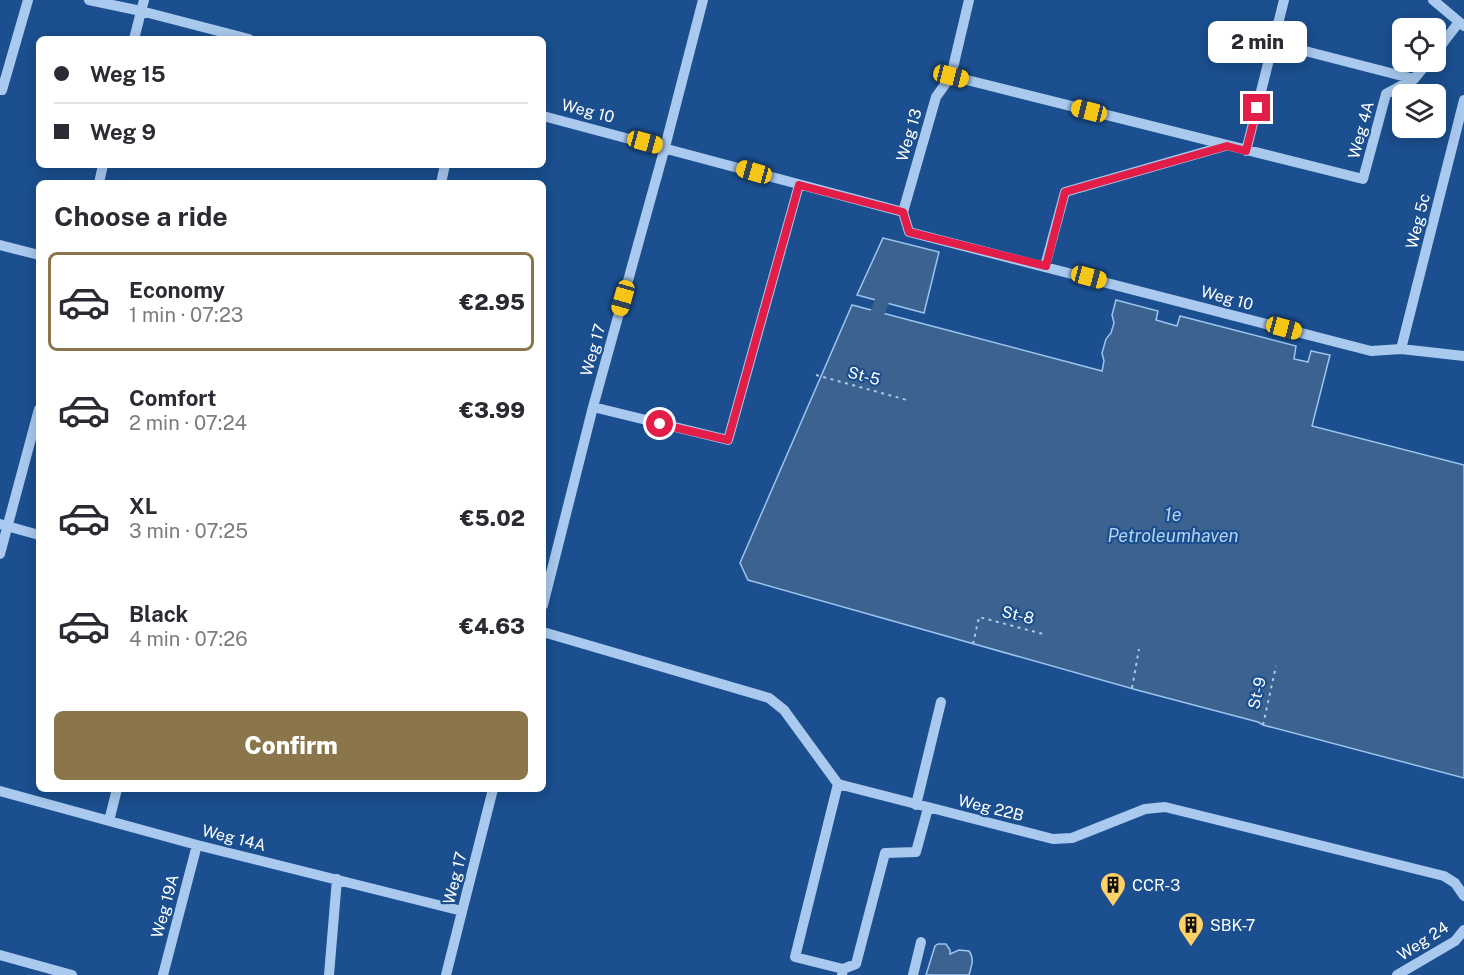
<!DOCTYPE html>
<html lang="en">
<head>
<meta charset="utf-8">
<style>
	body { margin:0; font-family:"Public Sans",sans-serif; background:#f7f7f7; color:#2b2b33; height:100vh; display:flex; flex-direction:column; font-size:22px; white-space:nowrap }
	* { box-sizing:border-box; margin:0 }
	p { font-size:20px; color:#7c7c81 }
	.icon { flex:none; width:33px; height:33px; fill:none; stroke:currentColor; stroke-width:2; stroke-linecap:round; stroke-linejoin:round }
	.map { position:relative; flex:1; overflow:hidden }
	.drawer { position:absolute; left:36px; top:180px; width:510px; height:612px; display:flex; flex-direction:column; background:#fff; border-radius:9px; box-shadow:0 3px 15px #0003 }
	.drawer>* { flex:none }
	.hud { position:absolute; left:36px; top:36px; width:510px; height:132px; border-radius:9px; box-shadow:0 3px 15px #0003; display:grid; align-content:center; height:132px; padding:0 18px; background:#fff }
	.controls { position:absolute; left:1392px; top:18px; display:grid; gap:12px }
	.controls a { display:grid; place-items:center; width:54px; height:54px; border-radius:9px; background:#fff; box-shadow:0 3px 15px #0003; font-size:30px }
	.end { position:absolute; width:27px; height:27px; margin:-14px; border:8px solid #e11d48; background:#fff; box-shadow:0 0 0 3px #fff }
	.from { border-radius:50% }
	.bubble { position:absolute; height:42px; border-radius:9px; background:#fff; box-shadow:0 3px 15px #0003; font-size:20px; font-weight:800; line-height:42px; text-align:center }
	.car { position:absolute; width:18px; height:36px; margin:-18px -9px; border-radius:8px; box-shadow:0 0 4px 2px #0007; background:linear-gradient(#f5c518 24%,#345 0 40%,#f5c518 0 76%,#345 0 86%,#f5c518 0) }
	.hud b { display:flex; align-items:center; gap:21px; height:57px; font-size:22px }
	.hud b+b { border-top:2px solid #e1e1e2 }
	.hud i { width:15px; height:15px; background:#2b2b33 }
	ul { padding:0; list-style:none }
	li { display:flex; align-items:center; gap:18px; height:99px; margin:0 12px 9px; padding:0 6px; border:3px solid transparent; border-radius:9px }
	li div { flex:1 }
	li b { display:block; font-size:22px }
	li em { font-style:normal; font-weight:800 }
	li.current { border-color:#8a764a }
	li>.icon { width:54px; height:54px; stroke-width:1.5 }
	h2 { padding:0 18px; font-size:27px; line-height:72px }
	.action { display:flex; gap:12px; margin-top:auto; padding:12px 18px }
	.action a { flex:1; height:69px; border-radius:9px; background:#8a764a; color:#fff; font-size:24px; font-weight:800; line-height:69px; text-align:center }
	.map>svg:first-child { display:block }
	.water { fill:#3c6290; stroke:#9cc4f0; stroke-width:1.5 }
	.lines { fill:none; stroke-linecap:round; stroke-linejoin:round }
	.canal { stroke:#3c6290; stroke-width:14 }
	.path { stroke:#a9c9ee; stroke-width:2; stroke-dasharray:3 4.5; stroke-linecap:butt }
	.minor { stroke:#a9c9ee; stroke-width:10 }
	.route { stroke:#e11d48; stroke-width:8 }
	.labels { text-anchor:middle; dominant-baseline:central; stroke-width:4.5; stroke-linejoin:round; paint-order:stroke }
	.street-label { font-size:16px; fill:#fff; stroke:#1b4f8f }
	.poi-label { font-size:16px; fill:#fff; stroke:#1b4f8f; text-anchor:start }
	.water-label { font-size:18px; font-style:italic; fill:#b5d3f5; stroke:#1b4f8f }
</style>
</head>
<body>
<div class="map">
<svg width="1464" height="975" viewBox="0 0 1464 975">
	<rect width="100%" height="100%" fill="#1b4f8f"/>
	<path class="water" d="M883,238L939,252L924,313L857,295Z
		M1116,300L1158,311L1156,320L1177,326L1180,316L1296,346L1294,359L1308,362L1311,351L1330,355L1312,426L1464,465V778L1263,725L1258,722L1137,690L748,580L740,563L852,305L1102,371L1104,361L1102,353L1106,339L1111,333L1114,323L1112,315Z
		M938,944H946L950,950V954L959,950L969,951C975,959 971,967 969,975H926L935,946Z"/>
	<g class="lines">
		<path class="canal" d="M878,327L874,322L888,285"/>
		<path class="path" d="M816,375L907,400
			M973,644L979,617L1043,634
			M1132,688L1139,649
			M1263,725L1276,666"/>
		<path class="minor" d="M89,0L141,11L249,39
			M1433,0L1464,26
			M134,39L144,0
			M1274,43L1414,79
			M1436,52L1459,22
			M951,76L1363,179L1386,94L1414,79L1428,62
			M0,90H2L28,0
			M543,116L903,212
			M1246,151L1284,0
			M99,183L103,165
			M441,183L445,165
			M903,212L909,232L1371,351L1401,349L1464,356
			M903,212L936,97L951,76L969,0
			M0,245L39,255
			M1045,266L1065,192L1225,146
			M1401,349L1464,100
			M593,407L728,440L799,185
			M0,524L39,535
			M0,554L39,409
			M543,605L593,407L665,147L703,0
			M543,632L769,698L784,710L838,784L1053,839L1072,838L1145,809L1165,807L1444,876L1455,883L1464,896
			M838,784L795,957L843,969L842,975
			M0,791L197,845L462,911
			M916,805L941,702
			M109,821L117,789
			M0,955L72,975
			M843,969L856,964L885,853L916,852L928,808
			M163,975L197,845
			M329,975L337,879
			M446,975L493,789
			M913,975L921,942
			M1397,975L1455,941L1464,930"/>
	</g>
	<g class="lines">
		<path class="route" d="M660,424L728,440L799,185L903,212L909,232L1046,266L1065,192L1227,146L1246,151L1257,108"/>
	</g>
	<defs>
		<symbol id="building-pin" viewBox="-11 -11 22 30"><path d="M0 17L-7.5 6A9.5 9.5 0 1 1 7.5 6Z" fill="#ffd166" stroke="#1b4f8f"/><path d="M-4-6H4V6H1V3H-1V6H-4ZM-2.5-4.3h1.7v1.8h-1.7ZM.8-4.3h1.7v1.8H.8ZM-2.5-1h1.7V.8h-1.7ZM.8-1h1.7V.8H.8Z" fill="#111"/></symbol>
	</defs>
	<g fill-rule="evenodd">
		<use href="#building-pin" x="1098" y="870" width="30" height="40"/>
		<use href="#building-pin" x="1176" y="910" width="30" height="40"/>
	</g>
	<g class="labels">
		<g class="street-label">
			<text transform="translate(588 111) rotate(14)">Weg 10</text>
			<text transform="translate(1361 130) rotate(-75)">Weg 4A</text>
			<text transform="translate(909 135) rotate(-74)">Weg 13</text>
			<text transform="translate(1418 221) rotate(-76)">Weg 5c</text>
			<text transform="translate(1227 298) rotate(15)">Weg 10</text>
			<text transform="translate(593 350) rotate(-74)">Weg 17</text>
			<text transform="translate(864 376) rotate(15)">St-5</text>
			<text transform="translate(1018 615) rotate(14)">St-8</text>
			<text transform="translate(1257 693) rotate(-77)">St-9</text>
			<text transform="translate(991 808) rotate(14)">Weg 22B</text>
			<text transform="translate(234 838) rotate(14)">Weg 14A</text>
			<text transform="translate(455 878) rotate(-76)">Weg 17</text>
			<text transform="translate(165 906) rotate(-75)">Weg 19A</text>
			<text transform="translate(1423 941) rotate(-33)">Weg 24</text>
		</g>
		<g class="poi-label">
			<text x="1132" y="885">CCR-3</text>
			<text x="1210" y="925">SBK-7</text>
		</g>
		<g class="water-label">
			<text x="1173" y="514">1e<tspan x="1173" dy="21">Petroleumhaven</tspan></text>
		</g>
	</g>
</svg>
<div class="controls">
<a><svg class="icon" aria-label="locate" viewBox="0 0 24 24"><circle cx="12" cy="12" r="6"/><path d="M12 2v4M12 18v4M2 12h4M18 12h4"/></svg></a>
<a><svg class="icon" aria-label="layers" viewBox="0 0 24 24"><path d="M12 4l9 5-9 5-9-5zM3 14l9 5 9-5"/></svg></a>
</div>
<i class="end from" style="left:660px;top:424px"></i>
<i class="end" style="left:1257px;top:108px"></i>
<div class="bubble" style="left:1208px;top:21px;width:99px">2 min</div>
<i class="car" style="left:951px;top:76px;rotate:104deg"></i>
<i class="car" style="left:1089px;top:111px;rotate:284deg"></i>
<i class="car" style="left:645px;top:142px;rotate:105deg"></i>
<i class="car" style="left:754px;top:172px;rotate:286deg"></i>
<i class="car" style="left:1089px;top:277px;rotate:105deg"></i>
<i class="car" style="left:623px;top:298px;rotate:196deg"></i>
<i class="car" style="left:1284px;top:328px;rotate:105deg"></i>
<div class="hud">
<b><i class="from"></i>Weg 15</b>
<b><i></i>Weg 9</b>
</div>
<section class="drawer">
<h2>Choose a ride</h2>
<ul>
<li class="current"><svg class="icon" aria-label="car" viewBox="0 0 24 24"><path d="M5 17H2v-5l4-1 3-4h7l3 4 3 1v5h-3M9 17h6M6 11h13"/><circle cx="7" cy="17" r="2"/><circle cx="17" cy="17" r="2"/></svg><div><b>Economy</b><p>1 min · 07:23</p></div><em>€2.95</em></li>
<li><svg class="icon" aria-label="car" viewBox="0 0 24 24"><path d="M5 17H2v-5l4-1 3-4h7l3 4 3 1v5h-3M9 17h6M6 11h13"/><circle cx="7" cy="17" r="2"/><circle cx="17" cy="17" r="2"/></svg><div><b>Comfort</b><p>2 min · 07:24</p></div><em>€3.99</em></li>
<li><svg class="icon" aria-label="car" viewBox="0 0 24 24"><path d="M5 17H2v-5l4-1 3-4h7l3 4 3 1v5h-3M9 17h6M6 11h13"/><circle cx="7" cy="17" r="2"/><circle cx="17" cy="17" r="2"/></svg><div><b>XL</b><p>3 min · 07:25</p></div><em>€5.02</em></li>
<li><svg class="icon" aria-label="car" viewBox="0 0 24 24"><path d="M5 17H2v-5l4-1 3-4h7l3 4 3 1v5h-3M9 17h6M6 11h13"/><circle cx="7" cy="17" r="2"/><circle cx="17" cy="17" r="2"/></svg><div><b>Black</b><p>4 min · 07:26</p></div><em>€4.63</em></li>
</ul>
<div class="action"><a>Confirm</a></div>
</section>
</div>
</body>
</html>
